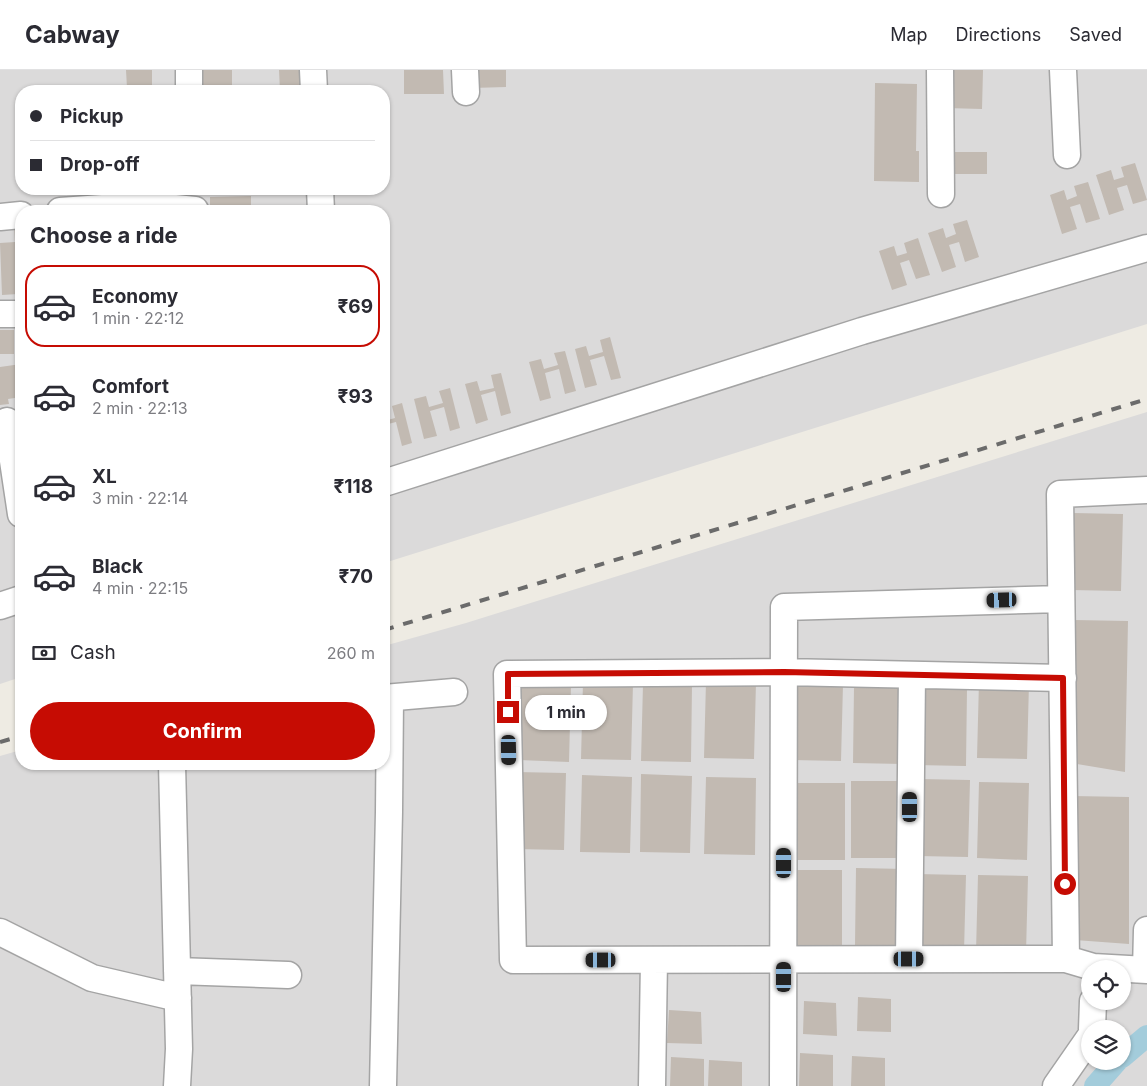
<!DOCTYPE html>
<html lang="en">
<head>
<meta charset="utf-8">
<style>
	body { margin:0; font-family:Inter,sans-serif; background:#f7f7f7; color:#2b2b33; height:100vh; display:flex; flex-direction:column; font-size:19px; white-space:nowrap }
	* { box-sizing:border-box; margin:0 }
	p { font-size:16px; color:#7c7c81 }
	.icon { flex:none; width:28px; height:28px; fill:none; stroke:currentColor; stroke-width:2; stroke-linecap:round; stroke-linejoin:round }
	.map { position:relative; flex:1; overflow:hidden }
	.panel { position:absolute; left:15px; top:135px; width:375px; height:565px; display:flex; flex-direction:column; background:#fff; border-radius:20px; box-shadow:0 1px 4px #0004 }
	.panel>* { flex:none }
	.hud { position:absolute; left:15px; top:15px; width:375px; height:110px; border-radius:20px; box-shadow:0 1px 4px #0004; display:grid; align-content:center; height:110px; padding:0 15px; background:#fff }
	.controls { position:absolute; left:1081px; top:890px; display:grid; gap:10px }
	.controls a { display:grid; place-items:center; width:50px; height:50px; border-radius:50%; background:#fff; box-shadow:0 1px 4px #0004; font-size:25px }
	.end { position:absolute; width:22px; height:22px; margin:-11px; border:6px solid #c60c03; background:#fff; box-shadow:0 0 0 2px #fff }
	.from { border-radius:50% }
	.bubble { position:absolute; height:35px; border-radius:18px; background:#fff; box-shadow:0 1px 4px #0004; font-size:16px; font-weight:700; line-height:35px; text-align:center }
	.car { position:absolute; width:15px; height:30px; margin:-15px -8px; border-radius:6px; box-shadow:0 0 4px 1px #0007; background:linear-gradient(#222 24%,#8ab4d8 0 40%,#222 0 76%,#8ab4d8 0 86%,#222 0) }
	.hud b { display:flex; align-items:center; gap:18px; height:48px; font-size:19px }
	.hud b+b { border-top:1px solid #e1e1e2 }
	.hud i { width:12px; height:12px; background:#2b2b33 }
	ul { padding:0; list-style:none }
	li { display:flex; align-items:center; gap:15px; height:82px; margin:0 10px 8px; padding:0 5px; border:2px solid transparent; border-radius:20px }
	li div { flex:1 }
	li b { display:block; font-size:19px }
	li em { font-style:normal; font-weight:700 }
	li.current { border-color:#c60c03 }
	li>.icon { width:45px; height:45px; stroke-width:1.5 }
	h2 { padding:0 15px; font-size:22px; line-height:60px }
	.pay { display:flex; align-items:center; gap:12px; height:55px; padding:0 15px; font-size:19px }
	.pay p { margin-inline-start:auto }
	.button { display:flex; gap:10px; margin-top:auto; padding:10px 15px }
	.button a { flex:1; height:58px; border-radius:30px; background:#c60c03; color:#fff; font-size:20px; font-weight:700; line-height:58px; text-align:center }
	header { display:flex; align-items:center; gap:30px; box-sizing:border-box; height:70px; padding:0 25px; background:#fff; border-bottom:1px solid #e1e1e2 }
	header strong { font-size:24px }
	nav { display:flex; gap:28px; margin-inline-start:auto; font-size:18px }
	.map>svg:first-child { display:block }
	.residential { fill:#dbdada; fill-rule:evenodd }
	.lines { fill:none; stroke-linecap:round; stroke-linejoin:round }
	.canal { stroke:#a3ccdb; stroke-width:22 }
	.building { fill:#c2bab2 }
	.minor-casing { stroke:#a4a4a4; stroke-width:29 }
	.minor { stroke:#fff; stroke-width:26 }
	.rail { stroke:#6b6b6b; stroke-width:4; stroke-dasharray:10 10; stroke-linecap:butt }
	.route { stroke:#c60c03; stroke-width:6 }
</style>
</head>
<body>
<header>
<strong>Cabway</strong>
<nav><a>Map</a><a>Directions</a><a>Saved</a></nav>
</header>
<div class="map">
<svg width="1147" height="1016" viewBox="0 0 1147 1016">
	<rect width="100%" height="100%" fill="#eeebe3"/>
	<path class="residential" d="M0,0H1147V254L384,493V141H21V607L0,614ZM21,21H384V119H21Z
		M1147,342V1016H0V686L21,680V694H384V576L466,553ZM1090,899H1122V931H1090ZM1090,959H1122V991H1090Z"/>
	<g class="lines">
		<path class="canal" d="M1122,987L1147,966
			M1095,1016L1117,991"/>
	</g>
	<path class="building" d="M126,0H152V17L127,18Z
		M201,0H232V20H202Z
		M279,0H303L304,21H280Z
		M404,0H443L444,24H404Z
		M472,0H506V17L472,18Z
		M946,0H983L982,39L946,38Z
		M875,13L917,14L916,81H919V112L874,111Z
		M946,82H987V104H946Z
		M1135,93L1147,130L1133,134L1127,115L1117,118L1124,140L1109,145L1096,105L1111,100L1114,110L1124,107L1121,97Z
		M1088,112L1100,149L1086,153L1080,134L1070,137L1077,159L1062,164L1050,125L1064,120L1067,130L1077,126L1074,116Z
		M251,126V141H210V127Z
		M967,150L979,187L965,192L959,172L949,175L956,197L942,202L928,163L943,158L946,168L956,164L953,154Z
		M21,151V180L16,181V191H21V226L18,227V224L2,225L0,173L15,172L14,152Z
		M918,168L930,205L916,209L909,190L900,193L907,215L892,220L879,181L894,176L897,186L907,183L904,173Z
		M17,248H21V288H20Z
		M0,260H14V284H0Z
		M610,267L621,308L611,310L604,286L590,290L597,315L585,318L575,279L586,276L589,286L603,282L600,270Z
		M565,281L576,321L565,324L559,299L545,303L551,328L540,331L529,292L541,289L544,299L558,295L554,283Z
		M21,294V327L8,329L9,334L0,335V297Z
		M501,303L511,343L501,346L495,321L481,325L488,350L476,354L465,314L477,311L480,321L494,318L491,305Z
		M450,318L460,358L450,361L444,337L430,341L437,366L424,369L414,329L426,326L429,337L443,333L439,321Z
		M402,333L412,373L402,376L396,352L384,355V351L395,348L392,336Z
		M384,365L389,381L384,382Z
		M1073,443L1123,444L1121,521L1071,520Z
		M1074,550L1128,551L1125,702L1071,693Z
		M706,611L756,612L754,689L704,688Z
		M979,611L1029,613L1027,689L977,688Z
		M583,612L633,613L631,690L581,689Z
		M793,613L843,614L841,691L792,690Z
		M521,614L571,615L569,692L519,690Z
		M643,614L692,615L691,692L641,691Z
		M854,616L905,617L903,694L853,693Z
		M918,618L967,619L966,696L916,695Z
		M516,702L566,703L564,780L515,779Z
		M641,704L692,706L690,783L640,782Z
		M582,705L632,707L630,783L580,782Z
		M706,707L756,708L755,785L704,784Z
		M920,709L970,710L968,787L918,786Z
		M851,711H901V788H851Z
		M979,712L1029,713L1027,790L977,788Z
		M796,713H845V790H795Z
		M1072,726L1129,727V874L1075,870Z
		M856,798L906,799L905,875H855Z
		M793,800H842V877H792Z
		M916,804L966,805L964,882L914,881Z
		M978,805L1028,806L1026,883L976,882Z
		M858,927L891,929V962L857,961Z
		M804,931L836,933L837,966L803,964Z
		M669,940L701,942L702,974L667,973Z
		M800,983L833,985V1016H799Z
		M852,986L885,988V1016H851Z
		M671,987L704,989V1016H670Z
		M709,990L742,992V1016H708Z"/>
	<g class="lines">
		<defs>
			<path id="minor" d="M189,0V21
				M313,0L314,21
				M465,0L466,22
				M940,0L941,124
				M1063,0L1067,85
				M320,119L321,141
				M60,141L145,135L195,140
				M0,147L21,145
				M0,244H21
				M7,351L21,444
				M384,413L862,261L1147,178
				M0,536L21,529
				M1063,608L784,602L507,604L513,890L1066,889L1093,897L1147,900
				M384,628L454,622
				M172,694L179,979L177,1016
				M0,862L92,908L178,928
				M909,889L912,605
				M1066,889L1060,424L1147,420
				M1146,900L1147,860
				M177,901L288,905
				M1092,959L1093,931
				M383,1016L389,742L390,628
				M652,1016L654,890
				M783,1016L784,537L1061,529
				M1056,1016L1090,967"/>
		</defs>
		<use href="#minor" class="minor-casing"/>
		<use href="#minor" class="minor"/>
		<path class="rail" d="M384,560L1147,329
			M0,672L21,666"/>
	</g>
	<g class="lines">
		<path class="route" d="M508,642V604L784,602L1063,608L1065,814"/>
	</g>
</svg>
<div class="controls">
<a><svg class="icon" aria-label="locate" viewBox="0 0 24 24"><circle cx="12" cy="12" r="6"/><path d="M12 2v4M12 18v4M2 12h4M18 12h4"/></svg></a>
<a><svg class="icon" aria-label="layers" viewBox="0 0 24 24"><path d="M12 4l9 5-9 5-9-5zM3 14l9 5 9-5"/></svg></a>
</div>
<i class="end from" style="left:1065px;top:814px"></i>
<i class="end" style="left:508px;top:642px"></i>
<div class="bubble" style="left:525px;top:625px;width:82px">1 min</div>
<i class="car" style="left:1002px;top:530px;rotate:268deg"></i>
<i class="car" style="left:509px;top:680px;rotate:179deg"></i>
<i class="car" style="left:910px;top:737px;rotate:0deg"></i>
<i class="car" style="left:784px;top:793px;rotate:0deg"></i>
<i class="car" style="left:909px;top:889px;rotate:90deg"></i>
<i class="car" style="left:601px;top:890px;rotate:270deg"></i>
<i class="car" style="left:784px;top:907px;rotate:0deg"></i>
<div class="hud">
<b><i class="from"></i>Pickup</b>
<b><i></i>Drop-off</b>
</div>
<section class="panel">
<h2>Choose a ride</h2>
<ul>
<li class="current"><svg class="icon" aria-label="car" viewBox="0 0 24 24"><path d="M5 17H2v-5l4-1 3-4h7l3 4 3 1v5h-3M9 17h6M6 11h13"/><circle cx="7" cy="17" r="2"/><circle cx="17" cy="17" r="2"/></svg><div><b>Economy</b><p>1 min · 22:12</p></div><em>₹69</em></li>
<li><svg class="icon" aria-label="car" viewBox="0 0 24 24"><path d="M5 17H2v-5l4-1 3-4h7l3 4 3 1v5h-3M9 17h6M6 11h13"/><circle cx="7" cy="17" r="2"/><circle cx="17" cy="17" r="2"/></svg><div><b>Comfort</b><p>2 min · 22:13</p></div><em>₹93</em></li>
<li><svg class="icon" aria-label="car" viewBox="0 0 24 24"><path d="M5 17H2v-5l4-1 3-4h7l3 4 3 1v5h-3M9 17h6M6 11h13"/><circle cx="7" cy="17" r="2"/><circle cx="17" cy="17" r="2"/></svg><div><b>XL</b><p>3 min · 22:14</p></div><em>₹118</em></li>
<li><svg class="icon" aria-label="car" viewBox="0 0 24 24"><path d="M5 17H2v-5l4-1 3-4h7l3 4 3 1v5h-3M9 17h6M6 11h13"/><circle cx="7" cy="17" r="2"/><circle cx="17" cy="17" r="2"/></svg><div><b>Black</b><p>4 min · 22:15</p></div><em>₹70</em></li>
</ul>
<div class="pay"><svg class="icon" aria-label="cash" viewBox="0 0 24 24"><path d="M3 7h18v10H3z"/><circle cx="12" cy="12" r="2"/></svg>Cash<p>260 m</p></div>
<div class="button"><a>Confirm</a></div>
</section>
</div>
</body>
</html>
